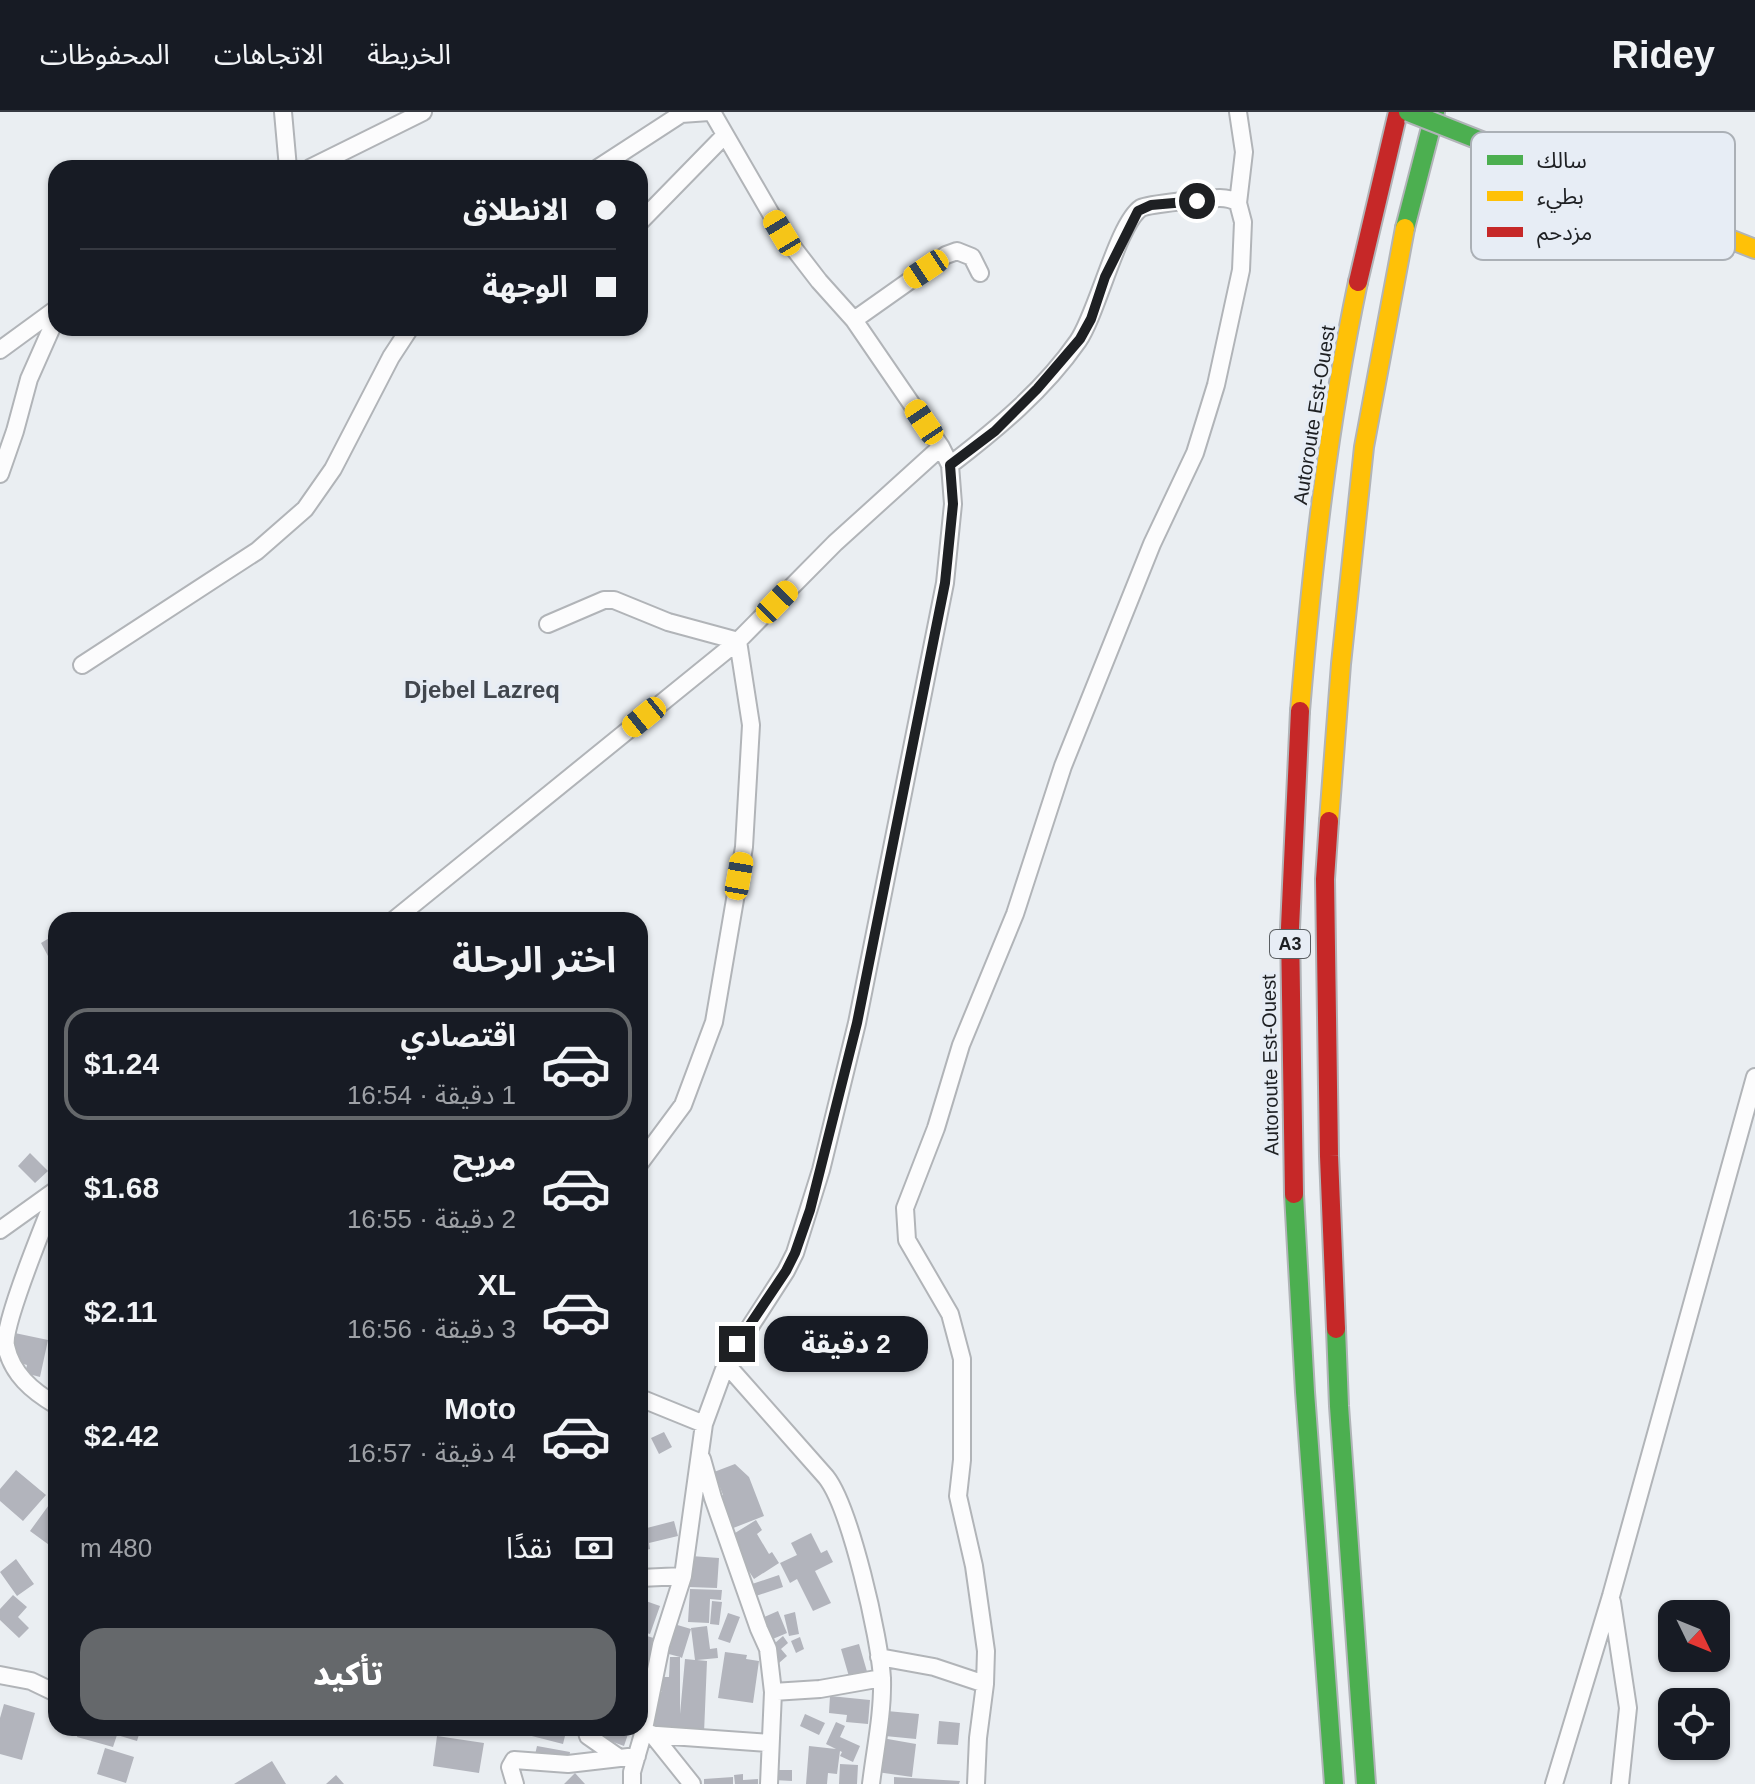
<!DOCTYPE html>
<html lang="ar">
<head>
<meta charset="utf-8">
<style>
	body { margin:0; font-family:Helvetica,"Noto Sans Arabic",sans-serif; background:#242831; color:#f1f3f6; direction:rtl; height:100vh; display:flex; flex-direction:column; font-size:30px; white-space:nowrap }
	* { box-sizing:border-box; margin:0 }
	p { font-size:26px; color:#9ea1a6 }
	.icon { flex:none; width:44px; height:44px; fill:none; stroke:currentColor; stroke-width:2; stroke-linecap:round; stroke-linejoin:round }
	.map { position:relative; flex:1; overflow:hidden; direction:ltr }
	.side { position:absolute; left:48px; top:800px; width:600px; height:824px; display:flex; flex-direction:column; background:#171b24; border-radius:24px; box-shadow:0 2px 6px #0004; direction:rtl }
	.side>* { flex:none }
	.banner { position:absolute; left:48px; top:48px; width:600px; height:176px; border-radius:24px; box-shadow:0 2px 6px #0004; direction:rtl; display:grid; align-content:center; height:176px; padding:0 32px; background:#171b24 }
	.needle { width:52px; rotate:133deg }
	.controls { position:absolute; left:1658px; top:1488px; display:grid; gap:16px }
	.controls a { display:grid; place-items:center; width:72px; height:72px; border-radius:16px; background:#171b24; box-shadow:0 2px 6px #0004; font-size:40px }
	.end { position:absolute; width:36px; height:36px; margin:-18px; border:10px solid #1e2023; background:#fff; box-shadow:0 0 0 4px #fff }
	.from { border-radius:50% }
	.bubble { position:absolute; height:56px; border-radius:24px; background:#171b24; box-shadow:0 2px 6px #0004; font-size:26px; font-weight:800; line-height:56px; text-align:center; direction:rtl }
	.car { position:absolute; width:24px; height:48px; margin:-24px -12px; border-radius:10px; box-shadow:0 0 6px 2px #0007; background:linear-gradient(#f5c518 24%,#345 0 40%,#f5c518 0 76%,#345 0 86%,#f5c518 0) }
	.banner b { display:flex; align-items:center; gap:28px; height:76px; font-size:30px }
	.banner b+b { border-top:2px solid #363941 }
	.banner i { width:20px; height:20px; background:#f1f3f6 }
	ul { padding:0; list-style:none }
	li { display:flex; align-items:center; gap:24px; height:112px; margin:0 16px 12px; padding:0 16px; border:4px solid transparent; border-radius:24px }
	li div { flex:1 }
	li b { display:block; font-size:30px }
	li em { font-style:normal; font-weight:800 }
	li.active { border-color:#65686b }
	li>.icon { width:72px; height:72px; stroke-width:1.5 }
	h2 { padding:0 32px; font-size:36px; line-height:96px }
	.pay { display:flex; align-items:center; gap:20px; height:88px; padding:0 32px; font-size:30px }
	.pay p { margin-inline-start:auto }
	.primary-button { display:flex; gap:16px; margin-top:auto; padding:16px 32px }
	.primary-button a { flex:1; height:92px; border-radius:24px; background:#65686b; color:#fff; font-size:32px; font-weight:800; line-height:92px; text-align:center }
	header { display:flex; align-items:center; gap:48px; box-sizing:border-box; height:112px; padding:0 40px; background:#171b24; border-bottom:2px solid #363941 }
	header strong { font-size:38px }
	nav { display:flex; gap:44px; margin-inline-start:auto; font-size:28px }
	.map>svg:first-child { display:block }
	.building { fill:#b2b4bc }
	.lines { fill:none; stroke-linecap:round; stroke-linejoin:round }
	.street-casing { stroke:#b1b4b8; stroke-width:20 }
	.fast-casing { stroke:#b1b4b8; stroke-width:22 }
	.slow-casing { stroke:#b1b4b8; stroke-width:22 }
	.jam-casing { stroke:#b1b4b8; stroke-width:22 }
	.street { stroke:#fcfcfd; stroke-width:16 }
	.fast { stroke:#4caf50; stroke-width:18 }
	.slow { stroke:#ffc107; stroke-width:18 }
	.jam { stroke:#c62828; stroke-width:18 }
	.fast-bridge-casing { stroke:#b1b4b8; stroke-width:22; stroke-linecap:butt }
	.fast-bridge { stroke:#4caf50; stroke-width:18 }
	.route { stroke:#1e2023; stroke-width:10 }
	.labels { text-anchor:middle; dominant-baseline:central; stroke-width:7; stroke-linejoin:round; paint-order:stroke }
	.shield { fill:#e7edf5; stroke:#5a5e62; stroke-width:2 }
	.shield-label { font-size:18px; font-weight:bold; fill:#1e2023 }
	.street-label { font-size:20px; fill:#1e2023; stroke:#e7edf5 }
	.quarter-label { font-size:24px; font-weight:bold; fill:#41464d; stroke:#e7edf5 }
	.key { fill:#e7edf5; stroke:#abb0b6; stroke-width:2 }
	.key-label { font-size:22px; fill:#1e2023 }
</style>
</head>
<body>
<header>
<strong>Ridey</strong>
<nav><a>الخريطة</a><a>الاتجاهات</a><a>المحفوظات</a></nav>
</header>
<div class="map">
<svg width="1755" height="1672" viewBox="0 0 1755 1672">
	<rect width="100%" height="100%" fill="#eaeef2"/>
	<path class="building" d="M56,822V839L48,844L41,831Z
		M30,1041L48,1059L35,1071L18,1054Z
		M10,1220L48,1228L40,1265L25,1261L27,1253L13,1249L16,1238L7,1236Z
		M640,1312H646V1344H640Z
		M664,1320L672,1335L659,1342L651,1326Z
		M735,1352L749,1365L764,1404L718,1422L713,1386L723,1383L714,1360Z
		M16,1358L46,1383L23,1409L0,1389V1377Z
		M54,1386L56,1388V1438L30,1419Z
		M640,1408L643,1417L674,1409L678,1424L649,1431L650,1437L642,1439L648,1463L640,1465Z
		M756,1408L762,1418L757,1422L769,1442L772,1440L779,1451L754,1467L727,1426Z
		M811,1421L821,1441L827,1438L833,1450L815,1459L831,1491L813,1499L797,1467L790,1471L780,1451L797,1443L791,1431Z
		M691,1444L719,1446L717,1476L689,1475Z
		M16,1447L34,1472L17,1484L0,1460Z
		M779,1463L783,1475L744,1488L740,1476Z
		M690,1477L722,1478L721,1488L710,1487L709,1511L688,1510Z
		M13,1483L27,1495L18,1505L29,1516L19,1526L0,1508V1497Z
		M640,1487L660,1494L650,1522L640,1519Z
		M712,1489L722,1490L719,1513L710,1512Z
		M778,1499L787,1521L768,1529L751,1511Z
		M795,1500L799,1522L789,1524L784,1503Z
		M728,1501L740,1505L730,1531L718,1527Z
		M674,1512L691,1517L682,1546L680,1545V1602L685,1547L695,1548L691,1516L707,1514L710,1537L717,1536L718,1546L697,1548L707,1549L704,1621L679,1619V1616H655V1580H662V1565H669L670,1545H680L665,1541Z
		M640,1522L657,1527L647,1559L640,1557Z
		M783,1524L788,1531L781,1537L787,1544L779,1551L767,1538Z
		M800,1525L804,1537L796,1541L791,1529Z
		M859,1532L868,1563L850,1568L841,1537Z
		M725,1540L747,1543L746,1547L759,1549L753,1591L718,1586Z
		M640,1564L647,1566L641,1585H640Z
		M830,1584L870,1588L868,1612L846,1610L847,1603L829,1601Z
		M4,1592L35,1601L22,1648L0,1642V1606Z
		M887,1599L919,1602L916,1627L885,1624Z
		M805,1602L825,1611L819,1623L800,1614Z
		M939,1609L960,1611L958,1633L937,1632Z
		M836,1610L845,1614L840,1625L860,1634L853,1650L840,1644L842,1640L840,1639L837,1662L828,1661L827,1672H806L809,1634L836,1637L826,1632Z
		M79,1616H141L137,1629L117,1623L113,1635L77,1625Z
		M526,1616H567L563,1632L524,1622Z
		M609,1616H630L624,1634L605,1627Z
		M437,1624L484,1631L479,1661L433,1654Z
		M882,1626L916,1632L912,1665L877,1660Z
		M537,1634L570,1640L568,1653L534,1647Z
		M105,1636L134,1645L126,1671L97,1662Z
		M272,1649L286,1672H234Z
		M840,1652L858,1653L857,1672H839Z
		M774,1658H792V1669L774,1668Z
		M575,1661L585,1672H564Z
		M743,1662V1668L758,1667V1672H735L734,1663Z
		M336,1663L344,1672H326Z
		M733,1665V1672H704V1667Z
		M894,1665L960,1669L959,1672H894Z"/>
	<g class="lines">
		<defs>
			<path id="street" d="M283,0L288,56
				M678,0L681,2L709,0
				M310,56L423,0
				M598,56L681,2
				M640,110L725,23
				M854,208L946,143L957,139L972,145L980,161
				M0,238L56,197
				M950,353C997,317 1044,278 1078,229C1097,202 1118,111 1141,96C1149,92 1208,86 1220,86C1227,86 1232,87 1238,91
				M0,362L15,319L29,267L56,206
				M548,512L604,488H614L668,510L738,529L751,613L744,735L714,910L683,993L640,1051
				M82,553L257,439L305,397L333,357L391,245L410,216
				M394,808L738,529L835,431L941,335
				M56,1082C46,1108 2,1213 6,1234C12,1262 32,1279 56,1293
				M0,1118L56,1078
				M726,1252L826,1365C850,1395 880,1526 882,1567C883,1602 875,1638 871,1672
				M640,1286L704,1312
				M702,1347L713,1386L759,1517L768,1537L773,1580L820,1577L882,1566
				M640,1466L683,1464
				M1612,1490L1628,1596L1620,1672
				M879,1545L934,1555L985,1572
				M0,1563L31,1569L56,1581
				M586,1616L588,1624L618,1645
				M643,1622L769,1631
				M652,1622L692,1672
				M515,1672L510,1655L514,1648L568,1652L637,1644
				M632,1672V1660L643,1622L661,1533L683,1464L704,1312L726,1252L786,1159L795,1141L821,1058L857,911L945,471L953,392L950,353L941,335L854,208L819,169L782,121L712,0
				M769,1672L773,1580
				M976,1672L978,1626L985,1572L986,1539L974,1454L958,1384L962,1348V1247L950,1202L907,1128L905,1096L936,1016L961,933L1015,802L1063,654L1152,432L1195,341L1216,273L1241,158L1243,110L1238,91L1244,40L1238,0
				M1554,1672L1611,1484L1755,965"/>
			<path id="fast" d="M1405,116L1435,0
				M1294,1082L1305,1280L1334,1672
				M1336,1217L1339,1294L1366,1672"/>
			<path id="slow" d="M1484,30L1755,137
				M1300,599C1312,455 1328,312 1358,170
				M1329,709L1341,552L1364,335L1405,116"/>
			<path id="jam" d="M1358,170L1398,0
				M1329,709L1325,767L1329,1044L1336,1217
				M1294,1082L1290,816L1300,599"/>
		</defs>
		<use href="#street" class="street-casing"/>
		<use href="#fast" class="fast-casing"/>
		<use href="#slow" class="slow-casing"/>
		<use href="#jam" class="jam-casing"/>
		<use href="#street" class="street"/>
		<use href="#fast" class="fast"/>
		<use href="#slow" class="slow"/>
		<use href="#jam" class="jam"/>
		<defs>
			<path id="fast-bridge" d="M1408,0L1484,30"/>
		</defs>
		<use href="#fast-bridge" class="fast-bridge-casing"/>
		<use href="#fast-bridge" class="fast-bridge"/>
	</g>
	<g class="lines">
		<path class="route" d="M737,1232L786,1159L795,1141L810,1098L857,911L945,471L953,392L950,353L995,319L1037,277L1080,227L1091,207L1105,165L1138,99L1151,93L1197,89"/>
	</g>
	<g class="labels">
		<rect class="shield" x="1270" y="818" width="40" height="28" rx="6"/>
		<g class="shield-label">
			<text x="1290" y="832">A3</text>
		</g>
		<g class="street-label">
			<text transform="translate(1314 303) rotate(-81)">Autoroute Est-Ouest</text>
			<text transform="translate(1270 953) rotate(-91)">Autoroute Est-Ouest</text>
		</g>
		<g class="quarter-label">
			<text x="482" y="577">Djebel Lazreq</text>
		</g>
	</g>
	<rect x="1471" y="20" width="264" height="128" rx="12" class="key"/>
	<rect x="1487" y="43" width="36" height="10" fill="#4caf50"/>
	<rect x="1487" y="79" width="36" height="10" fill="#ffc107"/>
	<rect x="1487" y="115" width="36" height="10" fill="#c62828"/>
	<g class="key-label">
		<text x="1537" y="56">سالك</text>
		<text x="1537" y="92">بطيء</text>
		<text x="1537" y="128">مزدحم</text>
	</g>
</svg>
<div class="controls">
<a><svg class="needle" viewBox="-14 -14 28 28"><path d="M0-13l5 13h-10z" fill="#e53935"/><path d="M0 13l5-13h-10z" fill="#9ea1a6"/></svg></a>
<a><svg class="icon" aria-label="locate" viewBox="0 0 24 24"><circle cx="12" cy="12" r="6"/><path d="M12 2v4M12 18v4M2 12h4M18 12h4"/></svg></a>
</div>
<i class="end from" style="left:1197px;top:89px"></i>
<i class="end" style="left:737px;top:1232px"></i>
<div class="bubble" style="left:764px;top:1204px;width:164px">2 دقيقة</div>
<i class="car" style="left:782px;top:121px;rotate:329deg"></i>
<i class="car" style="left:926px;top:157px;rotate:236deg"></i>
<i class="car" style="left:924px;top:310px;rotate:326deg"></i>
<i class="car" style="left:777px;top:490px;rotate:44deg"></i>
<i class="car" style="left:644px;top:605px;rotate:231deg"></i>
<i class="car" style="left:739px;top:764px;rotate:10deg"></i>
<div class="banner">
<b><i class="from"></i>الانطلاق</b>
<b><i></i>الوجهة</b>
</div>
<section class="side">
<h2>اختر الرحلة</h2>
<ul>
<li class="active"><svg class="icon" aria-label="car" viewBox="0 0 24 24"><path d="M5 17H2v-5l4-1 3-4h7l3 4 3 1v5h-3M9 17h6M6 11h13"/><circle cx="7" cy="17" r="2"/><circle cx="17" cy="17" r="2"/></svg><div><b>اقتصادي</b><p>1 دقيقة · 16:54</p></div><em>$1.24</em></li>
<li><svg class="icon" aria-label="car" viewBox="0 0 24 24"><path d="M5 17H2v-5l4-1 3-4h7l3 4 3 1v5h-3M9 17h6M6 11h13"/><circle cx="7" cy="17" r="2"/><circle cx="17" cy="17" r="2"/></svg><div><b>مريح</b><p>2 دقيقة · 16:55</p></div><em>$1.68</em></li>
<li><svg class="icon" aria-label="car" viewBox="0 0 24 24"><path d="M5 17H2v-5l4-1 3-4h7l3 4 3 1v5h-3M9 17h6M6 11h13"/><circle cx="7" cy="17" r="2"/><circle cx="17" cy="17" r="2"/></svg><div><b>XL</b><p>3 دقيقة · 16:56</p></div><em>$2.11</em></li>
<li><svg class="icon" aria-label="car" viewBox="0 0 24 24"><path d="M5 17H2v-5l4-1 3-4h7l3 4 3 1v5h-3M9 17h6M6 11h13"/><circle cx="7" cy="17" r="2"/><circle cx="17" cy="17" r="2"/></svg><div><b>Moto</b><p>4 دقيقة · 16:57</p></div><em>$2.42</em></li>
</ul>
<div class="pay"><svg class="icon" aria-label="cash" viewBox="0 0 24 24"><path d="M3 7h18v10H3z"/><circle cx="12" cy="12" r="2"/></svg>نقدًا<p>480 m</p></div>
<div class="primary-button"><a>تأكيد</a></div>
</section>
</div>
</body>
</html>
